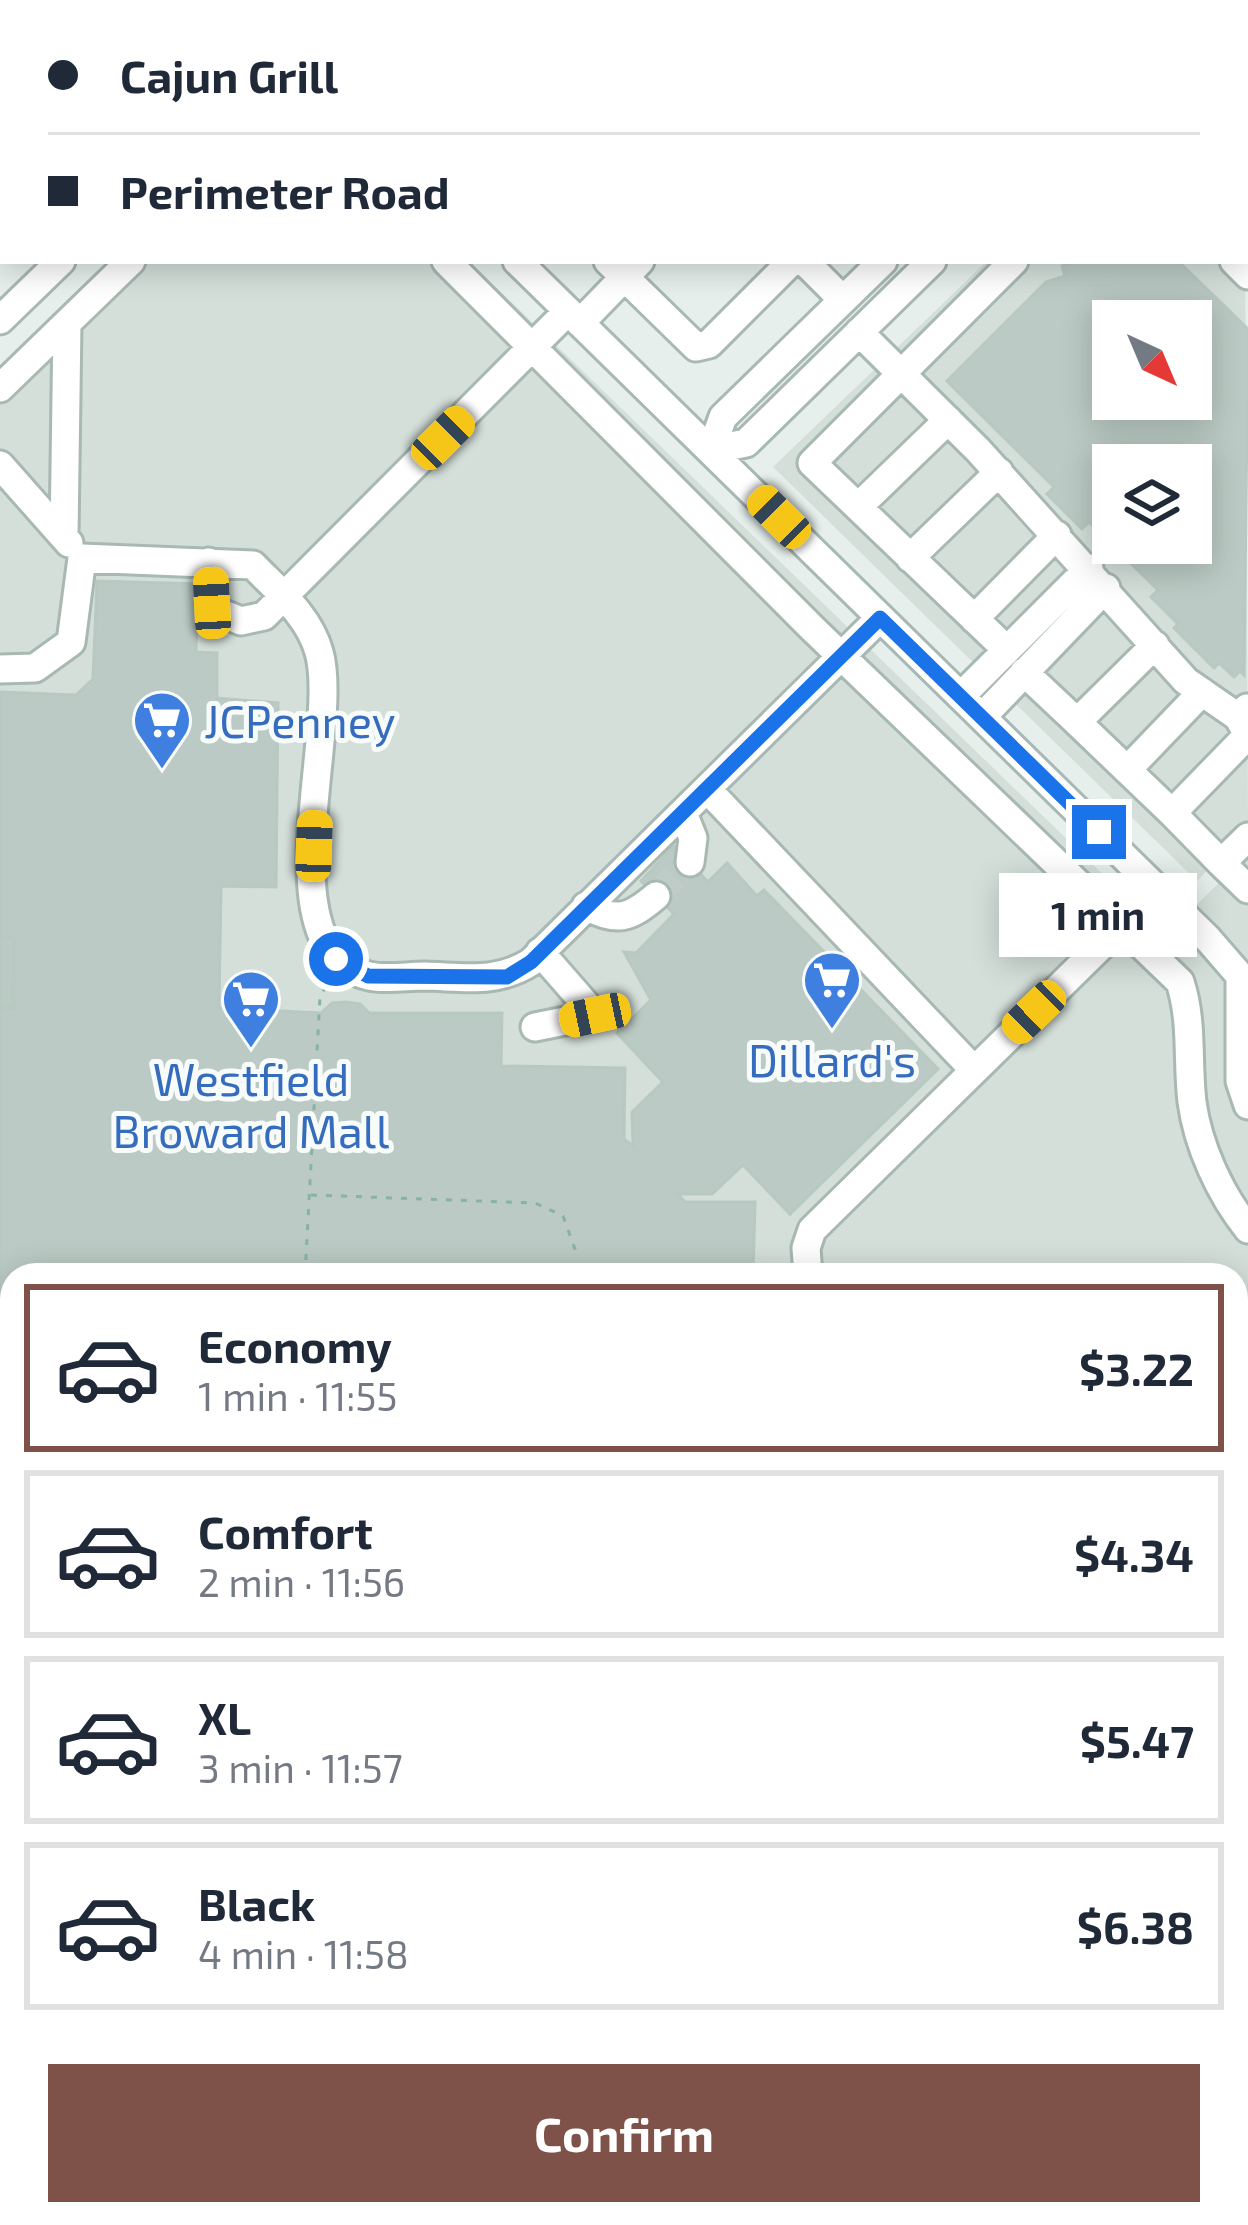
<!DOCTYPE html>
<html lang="en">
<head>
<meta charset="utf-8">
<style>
	body { margin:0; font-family:"Exo 2",sans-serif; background:#f2f2f3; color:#1f2937; height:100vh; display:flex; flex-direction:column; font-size:45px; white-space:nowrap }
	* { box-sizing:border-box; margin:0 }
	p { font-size:39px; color:#747a83 }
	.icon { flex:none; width:66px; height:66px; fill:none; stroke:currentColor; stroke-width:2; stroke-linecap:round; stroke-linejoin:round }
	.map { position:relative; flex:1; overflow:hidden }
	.sheet { position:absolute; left:0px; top:1263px; width:1248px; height:963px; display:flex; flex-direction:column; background:#fff; border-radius:36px 36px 0 0; box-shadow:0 6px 30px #0003 }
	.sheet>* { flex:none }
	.banner { position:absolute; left:0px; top:0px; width:1248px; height:264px; box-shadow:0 6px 30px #0003; display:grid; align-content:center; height:264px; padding:0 48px; background:#fff }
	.needle { width:78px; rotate:136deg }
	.fabs { position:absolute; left:1092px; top:300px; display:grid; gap:24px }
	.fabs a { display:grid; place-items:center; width:120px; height:120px; border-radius:0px; background:#fff; box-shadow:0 6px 30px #0003; font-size:60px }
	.end { position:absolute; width:54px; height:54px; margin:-27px; border:15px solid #1a73e8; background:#fff; box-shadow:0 0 0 6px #fff }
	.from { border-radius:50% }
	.bubble { position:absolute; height:84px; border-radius:0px; background:#fff; box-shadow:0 6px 30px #0003; font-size:39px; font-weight:700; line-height:84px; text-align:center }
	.car { position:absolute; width:36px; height:72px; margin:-36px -18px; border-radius:15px; box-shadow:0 0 9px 3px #0007; background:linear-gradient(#f5c518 24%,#345 0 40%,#f5c518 0 76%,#345 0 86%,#f5c518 0) }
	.banner b { display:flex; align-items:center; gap:42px; height:114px; font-size:45px }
	.banner b+b { border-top:3px solid #e0e1e3 }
	.banner i { width:30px; height:30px; background:#1f2937 }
	ul { padding:21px 0 0; list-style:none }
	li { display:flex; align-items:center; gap:36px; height:168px; margin:0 24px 18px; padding:0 24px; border:6px solid #e0e1e3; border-radius:0px }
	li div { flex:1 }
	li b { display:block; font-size:45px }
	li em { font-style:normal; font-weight:700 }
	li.on { border-color:#7f5249 }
	li>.icon { width:108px; height:108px; stroke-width:1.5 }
	.button { display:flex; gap:24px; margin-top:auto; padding:24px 48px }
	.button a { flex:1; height:138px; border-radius:0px; background:#7f5249; color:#fff; font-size:48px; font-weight:700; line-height:138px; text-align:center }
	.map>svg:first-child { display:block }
	.built { fill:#d4dfda; fill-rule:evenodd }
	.green { fill:#bfe0c8 }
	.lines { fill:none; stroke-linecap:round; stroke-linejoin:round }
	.canal { stroke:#8ec9d4; stroke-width:21 }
	.building { fill:#bbcac4; stroke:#b8c9c2; stroke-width:3; fill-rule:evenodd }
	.minor-tunnel { stroke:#bfccc8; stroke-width:27; stroke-dasharray:27 14; stroke-linecap:butt }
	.minor-casing { stroke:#a8b8b2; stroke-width:33 }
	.major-casing { stroke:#c2cac8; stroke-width:42 }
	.path { stroke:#86b3a5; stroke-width:3; stroke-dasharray:6 9; stroke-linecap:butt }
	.minor { stroke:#fff; stroke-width:27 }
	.major { stroke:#6aa596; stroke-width:36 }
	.route { stroke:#1a73e8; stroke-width:15 }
	.labels { text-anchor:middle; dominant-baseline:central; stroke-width:10; stroke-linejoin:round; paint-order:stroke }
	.shop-label { font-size:45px; fill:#366cbe; stroke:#f7fbf9 }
</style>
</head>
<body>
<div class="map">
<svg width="1248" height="2225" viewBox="0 0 1248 2225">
	<rect width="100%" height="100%" fill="#e6efeb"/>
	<path class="built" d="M1245,229L1248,827L1197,881L773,467L987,261H1245ZM1113,321H1191V399H1113ZM1113,465H1191V543H1113Z
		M120,261H469L1166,935L1248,854V1581L1236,1592V1275H12V1897L0,1890V378Z
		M0,2177L12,2184V2214H62L80,2225H0Z"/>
	<path class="green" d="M570,0H1152L1149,3Z"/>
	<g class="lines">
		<path class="canal" d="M1236,1698L1248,1686
			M681,2225L693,2214"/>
	</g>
	<path class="building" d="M1245,83L1248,86V176L1245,173Z
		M3,100V214L0,211Z
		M1078,261H1178L1248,329L1244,675L1240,671L1234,677L1219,663L1214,668L1174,628L1178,624L1151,597L1158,590L1089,522L1082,529L1047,494L1054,487L947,381L1046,282L1065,276L1062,266ZM1113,321H1191V399H1113ZM1113,465H1191V543H1113Z
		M97,581L198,584L196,652L217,653V698L278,703L276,887L221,886L219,1008L321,1013L332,1003L346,1002L360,1004L369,1013H502L501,1066L625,1068L624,1139L633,1146L632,1112L663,1082L617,1033L651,1000L624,952L636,953L674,914L641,881L674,846L708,882L727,863L757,896L764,890L938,1069L790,1214L743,1165L712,1194H678L685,1202H755L753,1275H12V1509H0V1009H14V937H0V692L76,695L93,679Z
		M0,937H14L13,1006L0,1007Z
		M1248,2191V2225H1224V2214H1236V2202Z
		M1011,2214H1086L1097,2225H1000Z"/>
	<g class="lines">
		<path class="minor-tunnel" d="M656,896L690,862"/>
		<defs>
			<path id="minor" d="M69,0L72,3
				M546,0L549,3
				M238,3L241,0
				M330,3L333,0
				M502,3L506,0
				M658,3L661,0
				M1149,3L1152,0
				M1198,3L1201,0
				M0,34L3,37
				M1245,210L1248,206
				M0,218L3,215
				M446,261L812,628L1180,982C1193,1022 1187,1060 1192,1102C1198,1146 1220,1194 1248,1229
				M517,261L1208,939L1240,976V1081L1248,1105
				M608,261L696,347L709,344L792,261
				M804,261L843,300
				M1234,261L1248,275
				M0,320L61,261
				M580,323L640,261
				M859,332L978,450L1186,681L1238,717H1248
				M0,388L131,261
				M711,450L746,443L932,261
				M711,450L723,417L883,261
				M0,465L69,543
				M858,507L948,420
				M64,537L67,323
				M910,558L999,472
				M209,562L214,610L241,621L264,616L568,311
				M974,619L1057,535
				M1155,645L1077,722L1172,813
				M1007,650L812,463L1014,261
				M0,669L35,668L71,642L82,558L253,565C278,591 309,616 319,652C341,729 261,951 369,976C386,980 407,976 425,976C464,977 497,984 531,962L880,618
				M1024,672L1077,722
				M961,696L1089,568
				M982,717L1106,588
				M1127,770L1202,692
				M707,789L974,1070
				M683,813L693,838L690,862
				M1248,837L1221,863L1248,889
				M1221,863L1172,813L1248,735L1238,717L1247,708
				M586,906C617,923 630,918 656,896
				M535,1027L595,1015L540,952
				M808,1275L806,1248L812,1230L1158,890
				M0,1535L12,1534
				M1236,1566L1248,1555
				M0,1861L12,1868
				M1236,2058L1248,2059
				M0,2175L12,2155"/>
			<path id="major" d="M1236,1756L1248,1745
				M1236,1835L1248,1824
				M0,2064L12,2071
				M0,2127L12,2133
				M155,2214L174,2225
				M261,2214L279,2225
				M742,2225L753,2214
				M830,2225L841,2214"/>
		</defs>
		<use href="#minor" class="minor-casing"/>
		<use href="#major" class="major-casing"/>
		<path class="path" d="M311,1195L535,1203L563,1216L576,1252
			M305,1275L320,997L327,984"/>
		<use href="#minor" class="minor"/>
		<use href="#major" class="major"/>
	</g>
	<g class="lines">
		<path class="route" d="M336,959L368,976L507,977L531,962L880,618L1099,832"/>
	</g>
	<defs>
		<symbol id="supermarket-pin" viewBox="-11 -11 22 30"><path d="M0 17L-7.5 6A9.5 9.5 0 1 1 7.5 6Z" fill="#3f7fe0" stroke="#f7fbf9"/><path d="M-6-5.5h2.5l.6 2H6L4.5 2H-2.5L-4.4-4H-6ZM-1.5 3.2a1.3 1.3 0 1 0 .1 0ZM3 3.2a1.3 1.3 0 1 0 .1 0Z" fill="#fff"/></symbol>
	</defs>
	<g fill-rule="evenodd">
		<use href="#supermarket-pin" x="129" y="687" width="66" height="90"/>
		<use href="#supermarket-pin" x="799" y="947" width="66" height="90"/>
		<use href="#supermarket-pin" x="218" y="966" width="66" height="90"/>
	</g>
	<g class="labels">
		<g class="shop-label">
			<text x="204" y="720" text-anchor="start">JCPenney</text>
			<text x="832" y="1059">Dillard's</text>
			<text x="251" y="1078">Westfield<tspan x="251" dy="52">Broward Mall</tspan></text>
		</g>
	</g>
</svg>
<div class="fabs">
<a><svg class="needle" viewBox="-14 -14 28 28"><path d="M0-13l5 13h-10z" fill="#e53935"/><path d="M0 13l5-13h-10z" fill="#747a83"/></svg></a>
<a><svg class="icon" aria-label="layers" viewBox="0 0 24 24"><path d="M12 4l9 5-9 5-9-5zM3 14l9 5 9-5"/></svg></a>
</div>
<i class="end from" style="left:336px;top:959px"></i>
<i class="end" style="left:1099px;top:832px"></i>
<div class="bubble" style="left:999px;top:873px;width:198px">1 min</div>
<i class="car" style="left:443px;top:438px;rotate:45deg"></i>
<i class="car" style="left:779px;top:517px;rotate:315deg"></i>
<i class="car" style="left:212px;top:603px;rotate:357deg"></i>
<i class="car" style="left:314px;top:846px;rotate:2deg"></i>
<i class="car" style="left:1034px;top:1012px;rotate:226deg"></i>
<i class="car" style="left:595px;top:1015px;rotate:258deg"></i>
<div class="banner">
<b><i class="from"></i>Cajun Grill</b>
<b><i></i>Perimeter Road</b>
</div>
<section class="sheet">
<ul>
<li class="on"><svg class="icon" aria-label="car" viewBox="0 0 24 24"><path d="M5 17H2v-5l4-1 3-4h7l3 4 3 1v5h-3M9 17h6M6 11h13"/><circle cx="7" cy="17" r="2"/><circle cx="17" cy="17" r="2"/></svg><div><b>Economy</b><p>1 min · 11:55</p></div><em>$3.22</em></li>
<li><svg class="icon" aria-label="car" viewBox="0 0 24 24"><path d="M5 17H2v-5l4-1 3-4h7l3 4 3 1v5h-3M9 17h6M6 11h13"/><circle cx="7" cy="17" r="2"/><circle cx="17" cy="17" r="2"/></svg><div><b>Comfort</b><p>2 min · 11:56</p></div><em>$4.34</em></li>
<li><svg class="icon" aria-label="car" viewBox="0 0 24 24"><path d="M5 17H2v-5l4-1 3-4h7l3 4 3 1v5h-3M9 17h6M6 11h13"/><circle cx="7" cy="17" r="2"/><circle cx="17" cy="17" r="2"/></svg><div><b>XL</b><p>3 min · 11:57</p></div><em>$5.47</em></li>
<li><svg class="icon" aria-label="car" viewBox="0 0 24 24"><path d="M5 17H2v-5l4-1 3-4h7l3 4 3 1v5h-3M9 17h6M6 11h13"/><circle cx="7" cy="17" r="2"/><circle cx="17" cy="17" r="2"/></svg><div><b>Black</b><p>4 min · 11:58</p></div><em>$6.38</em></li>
</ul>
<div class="button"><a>Confirm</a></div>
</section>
</div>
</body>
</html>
